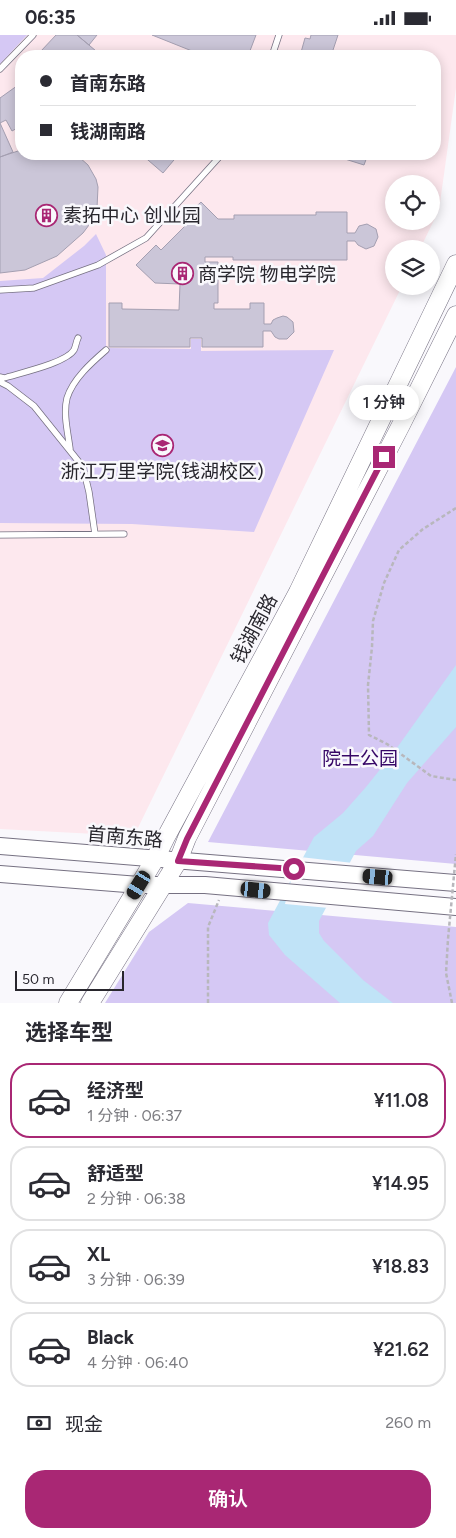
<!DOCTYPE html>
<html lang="zh">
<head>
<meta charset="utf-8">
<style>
	body { margin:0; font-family:Figtree,"Noto Sans SC",sans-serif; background:#f7f7f7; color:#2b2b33; height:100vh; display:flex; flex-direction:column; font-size:19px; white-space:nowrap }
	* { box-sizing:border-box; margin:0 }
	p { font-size:16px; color:#7c7c81 }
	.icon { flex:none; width:28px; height:28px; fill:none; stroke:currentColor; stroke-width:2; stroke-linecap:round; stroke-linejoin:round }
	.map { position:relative; height:968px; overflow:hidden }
	.details { display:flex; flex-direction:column; background:#fff; flex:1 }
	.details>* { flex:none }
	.top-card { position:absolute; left:15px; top:15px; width:426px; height:110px; border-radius:20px; box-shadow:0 2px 12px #0003; display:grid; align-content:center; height:110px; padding:0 25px; background:#fff }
	.tools { position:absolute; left:385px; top:140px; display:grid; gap:10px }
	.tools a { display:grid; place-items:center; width:55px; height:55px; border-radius:50%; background:#fff; box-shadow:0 2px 12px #0003; font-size:25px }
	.scale { position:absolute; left:15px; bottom:12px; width:109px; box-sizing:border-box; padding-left:5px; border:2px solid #28262d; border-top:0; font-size:14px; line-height:18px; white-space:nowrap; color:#28262d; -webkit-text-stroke:4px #f9f8fc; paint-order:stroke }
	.end { position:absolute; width:22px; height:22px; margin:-11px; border:6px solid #a92774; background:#fff; box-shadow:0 0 0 2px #fff }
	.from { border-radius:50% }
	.bubble { position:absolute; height:35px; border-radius:18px; background:#fff; box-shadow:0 2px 12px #0003; font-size:16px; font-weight:600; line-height:35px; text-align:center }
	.car { position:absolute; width:15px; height:30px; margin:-15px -8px; border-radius:6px; box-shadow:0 0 4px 1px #0007; background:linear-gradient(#222 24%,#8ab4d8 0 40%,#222 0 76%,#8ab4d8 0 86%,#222 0) }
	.top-card b { display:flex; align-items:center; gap:18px; height:48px; font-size:19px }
	.top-card b+b { border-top:1px solid #e1e1e2 }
	.top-card i { width:12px; height:12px; background:#2b2b33 }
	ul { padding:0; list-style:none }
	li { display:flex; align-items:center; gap:15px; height:75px; margin:0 10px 8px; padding:0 15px; border:2px solid #e1e1e2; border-radius:20px }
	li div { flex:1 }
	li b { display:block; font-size:19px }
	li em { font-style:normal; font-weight:600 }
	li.selected { border-color:#a92774 }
	li>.icon { width:45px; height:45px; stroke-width:1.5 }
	h2 { padding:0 25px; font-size:22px; line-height:60px }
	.pay { display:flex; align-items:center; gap:12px; height:55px; padding:0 25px; font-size:19px }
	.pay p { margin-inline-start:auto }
	.button { display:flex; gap:10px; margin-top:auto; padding:10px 25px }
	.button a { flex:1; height:58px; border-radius:20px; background:#a92774; color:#fff; font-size:20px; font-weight:600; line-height:58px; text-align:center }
	.status { display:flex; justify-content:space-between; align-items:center; height:35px; padding:0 25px; background:#fff; direction:ltr }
	.status svg { height:14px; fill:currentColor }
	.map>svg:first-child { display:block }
	.education { fill:#fde8ee; fill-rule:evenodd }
	.green { fill:#d5c8f4 }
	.water { fill:#c0e3f7 }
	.pier { fill:#f9f8fc }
	.building { fill:#cbc6d8; stroke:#a49fb1 }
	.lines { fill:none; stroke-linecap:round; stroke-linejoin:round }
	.lane-casing { stroke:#767182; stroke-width:7 }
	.secondary-casing { stroke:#767182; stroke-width:18 }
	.primary-casing { stroke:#767182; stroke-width:19 }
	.path { stroke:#b8b7bc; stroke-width:2.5; stroke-dasharray:4 2.5; stroke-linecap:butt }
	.lane { stroke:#fff; stroke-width:5.5 }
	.secondary { stroke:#fff; stroke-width:16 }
	.primary { stroke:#fff; stroke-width:18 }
	.path-bridge { stroke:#b8b7bc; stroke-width:2.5; stroke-dasharray:4 2.5; stroke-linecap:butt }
	.route { stroke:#a92774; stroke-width:6 }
	.labels { text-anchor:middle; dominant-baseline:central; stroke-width:5; stroke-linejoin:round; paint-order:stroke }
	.poi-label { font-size:19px; fill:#28262d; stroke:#f9f8fc; text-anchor:start }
	.street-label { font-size:19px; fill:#28262d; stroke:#f9f8fc }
	.park-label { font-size:19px; fill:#370767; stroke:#f9f8fc }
</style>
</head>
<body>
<div class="status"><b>06:35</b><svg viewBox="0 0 49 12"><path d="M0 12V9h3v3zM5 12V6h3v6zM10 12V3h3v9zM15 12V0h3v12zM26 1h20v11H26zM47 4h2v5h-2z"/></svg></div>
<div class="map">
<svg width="456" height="968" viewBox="0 0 456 968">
	<rect width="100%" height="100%" fill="#f9f8fc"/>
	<path class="education" d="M0,0H456V53L439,175L420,214H394V251H402L134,801L0,794ZM21,21H435V119H21ZM394,149H431V186H394Z"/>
	<path class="green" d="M0,0H27L0,29Z
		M96,199L106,220V313L191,314V304H201V316L334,315L254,497L132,489L0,488V246L43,243L84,211Z
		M456,332V829L208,807Z
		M188,868L456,892V968H105L149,897Z"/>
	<path class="water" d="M456,630V692L407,748L373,801L356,816L319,886V898L324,906L363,945L393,968H340L285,920L269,900L268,888L314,802L343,778L366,752L394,717Z"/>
	<path class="pier" d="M300,822L353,828L329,873L285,869L294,834Z"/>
	<path class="building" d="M56,0H77L102,21H46L41,16Z
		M77,0H97L89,10Z
		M152,0H256L248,21L243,19L242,21H202V20Z
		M311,0H338L331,21H300L305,3L310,4Z
		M21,48V91L12,96L6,85L0,88V63Z
		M0,88L13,117L0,122Z
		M21,115V119H74L79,122L88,130L96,144L98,152L97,173L92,186L83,198L57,221L25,235L0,238V122Z
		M141,119H179L163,138Z
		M329,119H368L364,130Z
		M201,167L218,184H234V180H316V177H347V198H355L359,191L367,189L376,194L378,202L374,211L366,214L358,210L355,206H347V225H233V222H205V227H218V268H214V274H250V268H264V289H271L273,285L277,283L283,281L287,282L293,287L294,297L287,304H279L275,302L271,296H263V312H202V303H190V312H109V268H122V274L179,275L180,249L155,248L136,230L156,210L161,215L185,191L181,186Z"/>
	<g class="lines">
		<defs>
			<path id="lane" d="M272,21L279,0
				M0,34L33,0
				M0,255L34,253L98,230L146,203L222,119
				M0,342L4,343C20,338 66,328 74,315C76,311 76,307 78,303
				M0,347L8,351L34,371L83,432L89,457L95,499
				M70,414C68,398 63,379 67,363C73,344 91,328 106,315
				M0,500L124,499"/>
			<path id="secondary" d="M0,811L456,848
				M0,839L139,850H205L456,872"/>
			<path id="primary" d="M68,968L155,824L166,802L298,557L456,229
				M90,968L178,826L187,803L401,390L456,280"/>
		</defs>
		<use href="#lane" class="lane-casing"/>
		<use href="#secondary" class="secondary-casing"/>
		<use href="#primary" class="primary-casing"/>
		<path class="path" d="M456,473L423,494L399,515L384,548L373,586L372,612L368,650L369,700L387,709L431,741L456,745
			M208,968V892L219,865"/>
		<use href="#lane" class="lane"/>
		<use href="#secondary" class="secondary"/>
		<use href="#primary" class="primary"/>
		<path class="path-bridge" d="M452,968L446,938L448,904L456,819"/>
	</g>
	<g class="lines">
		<path class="route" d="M294,834L178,826L187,804L384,422"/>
	</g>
	<defs>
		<symbol id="building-ring" viewBox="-11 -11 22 22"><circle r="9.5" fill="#f9f8fc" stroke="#a92774" stroke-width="1.5"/><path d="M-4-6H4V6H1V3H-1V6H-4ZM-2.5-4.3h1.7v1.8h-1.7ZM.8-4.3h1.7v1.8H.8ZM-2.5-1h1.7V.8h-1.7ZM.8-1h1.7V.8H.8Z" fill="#a92774"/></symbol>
		<symbol id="university-ring" viewBox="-11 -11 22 22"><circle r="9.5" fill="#f9f8fc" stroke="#a92774" stroke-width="1.5"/><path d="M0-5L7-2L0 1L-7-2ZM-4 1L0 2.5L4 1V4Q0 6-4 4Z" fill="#a92774"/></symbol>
	</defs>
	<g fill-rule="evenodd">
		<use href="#building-ring" x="34" y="168" width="25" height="25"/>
		<use href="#building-ring" x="170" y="226" width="25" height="25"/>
		<use href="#university-ring" x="150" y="398" width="25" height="25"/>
	</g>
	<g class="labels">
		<g class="poi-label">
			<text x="63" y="180">素拓中心 创业园</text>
			<text x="198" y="239">商学院 物电学院</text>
			<text x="162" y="436" text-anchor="middle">浙江万里学院(钱湖校区)</text>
		</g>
		<g class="street-label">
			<text transform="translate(254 594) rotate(-62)">钱湖南路</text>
			<text transform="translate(125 802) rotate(5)">首南东路</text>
		</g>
		<g class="park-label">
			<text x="360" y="723">院士公园</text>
		</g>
	</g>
</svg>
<div class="tools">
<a><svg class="icon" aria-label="locate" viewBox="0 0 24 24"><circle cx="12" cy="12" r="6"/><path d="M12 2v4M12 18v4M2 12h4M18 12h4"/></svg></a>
<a><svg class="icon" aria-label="layers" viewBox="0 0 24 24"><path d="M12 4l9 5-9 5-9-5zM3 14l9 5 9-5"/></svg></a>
</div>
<div class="scale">50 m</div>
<i class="end from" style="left:294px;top:834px"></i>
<i class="end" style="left:384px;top:422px"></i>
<div class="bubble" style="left:349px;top:350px;width:70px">1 分钟</div>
<i class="car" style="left:378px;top:842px;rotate:275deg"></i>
<i class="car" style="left:139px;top:850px;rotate:211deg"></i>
<i class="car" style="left:256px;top:855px;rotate:96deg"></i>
<div class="top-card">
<b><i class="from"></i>首南东路</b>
<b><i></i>钱湖南路</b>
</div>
</div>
<section class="details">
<h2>选择车型</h2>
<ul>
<li class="selected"><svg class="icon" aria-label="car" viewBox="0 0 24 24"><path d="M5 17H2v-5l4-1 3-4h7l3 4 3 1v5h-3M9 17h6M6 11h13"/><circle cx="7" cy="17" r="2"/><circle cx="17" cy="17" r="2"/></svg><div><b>经济型</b><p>1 分钟 · 06:37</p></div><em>¥11.08</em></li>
<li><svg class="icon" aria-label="car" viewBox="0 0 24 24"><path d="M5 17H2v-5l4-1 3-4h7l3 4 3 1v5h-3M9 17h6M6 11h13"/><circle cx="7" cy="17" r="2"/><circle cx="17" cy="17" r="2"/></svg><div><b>舒适型</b><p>2 分钟 · 06:38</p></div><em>¥14.95</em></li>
<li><svg class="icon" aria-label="car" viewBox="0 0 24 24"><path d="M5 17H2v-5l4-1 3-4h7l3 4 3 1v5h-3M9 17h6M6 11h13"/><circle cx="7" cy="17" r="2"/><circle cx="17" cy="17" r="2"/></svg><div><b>XL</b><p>3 分钟 · 06:39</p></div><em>¥18.83</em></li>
<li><svg class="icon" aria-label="car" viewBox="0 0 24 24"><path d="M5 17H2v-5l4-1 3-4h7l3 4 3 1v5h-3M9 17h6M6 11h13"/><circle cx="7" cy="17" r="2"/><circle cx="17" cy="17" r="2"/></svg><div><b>Black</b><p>4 分钟 · 06:40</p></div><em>¥21.62</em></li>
</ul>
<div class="pay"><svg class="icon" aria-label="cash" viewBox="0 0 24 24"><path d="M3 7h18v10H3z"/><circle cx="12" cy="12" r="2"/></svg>现金<p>260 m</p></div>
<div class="button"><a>确认</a></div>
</section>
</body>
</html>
